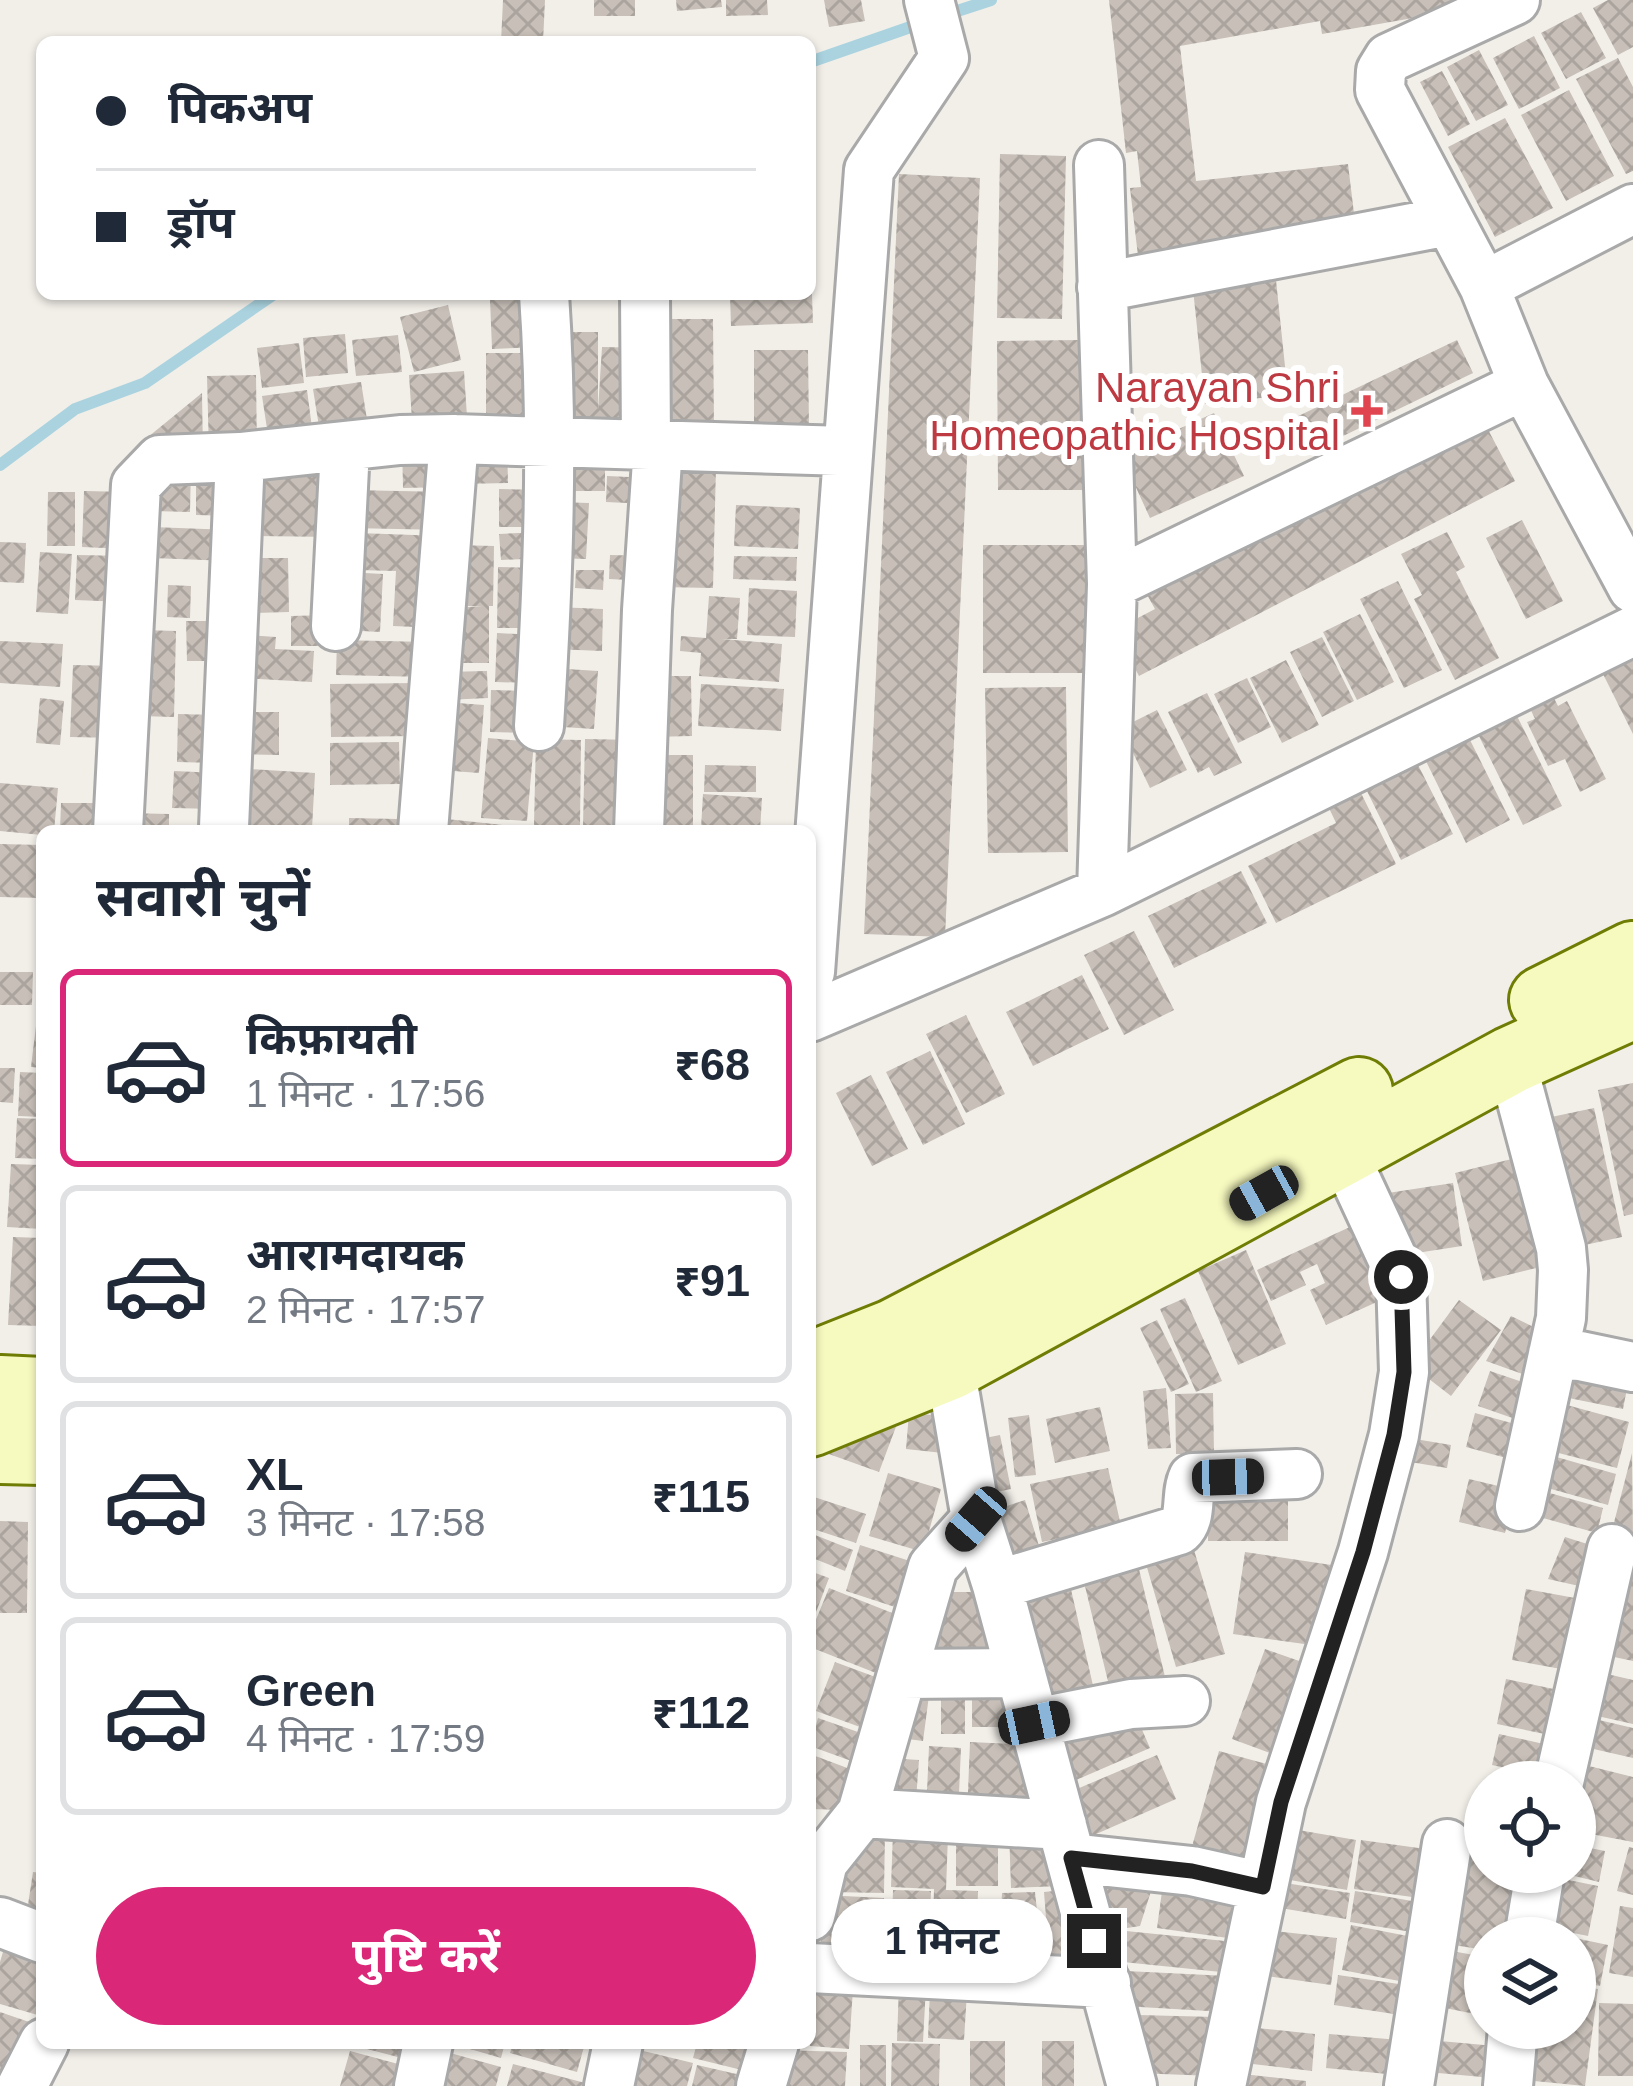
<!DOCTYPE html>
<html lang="hi">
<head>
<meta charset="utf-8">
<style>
	body { margin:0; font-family:Arial,"Noto Sans Devanagari",sans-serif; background:#f2f2f3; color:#1f2937; height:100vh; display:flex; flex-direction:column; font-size:45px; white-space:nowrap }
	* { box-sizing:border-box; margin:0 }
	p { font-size:39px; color:#747a83 }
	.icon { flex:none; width:66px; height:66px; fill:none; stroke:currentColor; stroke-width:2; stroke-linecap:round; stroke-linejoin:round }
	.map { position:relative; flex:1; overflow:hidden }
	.drawer { position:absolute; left:36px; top:825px; width:780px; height:1224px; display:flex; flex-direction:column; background:#fff; border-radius:18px; box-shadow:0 3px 9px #0004 }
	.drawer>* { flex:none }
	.top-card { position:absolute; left:36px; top:36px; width:780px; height:264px; border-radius:18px; box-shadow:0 3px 9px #0004; display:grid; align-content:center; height:264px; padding:0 60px; background:#fff }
	.fabs { position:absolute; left:1464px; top:1761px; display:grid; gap:24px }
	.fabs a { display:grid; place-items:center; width:132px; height:132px; border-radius:50%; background:#fff; box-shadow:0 3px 9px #0004; font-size:60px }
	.end { position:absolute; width:54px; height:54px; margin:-27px; border:15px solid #222; background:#fff; box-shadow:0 0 0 6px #fff }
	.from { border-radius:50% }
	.bubble { position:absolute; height:84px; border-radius:42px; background:#fff; box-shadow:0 3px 9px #0004; font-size:39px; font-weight:700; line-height:84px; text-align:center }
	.car { position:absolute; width:36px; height:72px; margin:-36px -18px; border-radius:15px; box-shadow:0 0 9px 3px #0007; background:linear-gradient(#222 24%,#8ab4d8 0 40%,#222 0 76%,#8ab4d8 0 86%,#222 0) }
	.top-card b { display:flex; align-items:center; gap:42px; height:114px; font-size:45px }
	.top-card b+b { border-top:3px solid #e0e1e3 }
	.top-card i { width:30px; height:30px; background:#1f2937 }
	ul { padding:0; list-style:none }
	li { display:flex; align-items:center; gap:36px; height:198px; margin:0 24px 18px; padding:0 36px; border:6px solid #e0e1e3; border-radius:18px }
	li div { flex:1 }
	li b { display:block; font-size:45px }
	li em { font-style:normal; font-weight:700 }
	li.selected { border-color:#db2777 }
	li>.icon { width:108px; height:108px; stroke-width:1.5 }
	h2 { padding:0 60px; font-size:54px; line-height:144px }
	.button { display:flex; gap:24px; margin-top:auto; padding:24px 60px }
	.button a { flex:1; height:138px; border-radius:72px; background:#db2777; color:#fff; font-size:48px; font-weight:700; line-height:138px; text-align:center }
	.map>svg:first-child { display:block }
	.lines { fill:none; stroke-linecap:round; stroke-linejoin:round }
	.stream { stroke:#aad3df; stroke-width:12 }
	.building { fill:url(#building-cross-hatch) }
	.street-casing { stroke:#a9a9a9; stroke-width:54 }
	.secondary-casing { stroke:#707d05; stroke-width:72 }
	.street { stroke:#fff; stroke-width:48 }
	.secondary { stroke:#f7fabf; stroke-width:66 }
	.route { stroke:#222; stroke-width:15 }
	.health-dot { fill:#e0444e; stroke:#fff; stroke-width:4.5 }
	.labels { text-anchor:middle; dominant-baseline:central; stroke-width:12; stroke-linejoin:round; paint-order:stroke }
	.health-label { font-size:42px; fill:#be3a42; stroke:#fff; text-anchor:end }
</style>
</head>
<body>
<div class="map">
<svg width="1633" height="2086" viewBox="0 0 1633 2086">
	<defs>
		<pattern id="building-cross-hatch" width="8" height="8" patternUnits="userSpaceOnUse" patternTransform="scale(3)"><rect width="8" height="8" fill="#c7bfb8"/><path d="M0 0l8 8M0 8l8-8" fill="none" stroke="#aba49e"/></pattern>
	</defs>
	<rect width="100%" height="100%" fill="#f2efe9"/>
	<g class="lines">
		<path class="stream" d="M942,16L991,0
			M810,62L922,23
			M0,465L75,409L145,383L274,294"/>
	</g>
	<path class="building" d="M503,0H545L543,42H501Z
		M594,0H635V16H594Z
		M676,0H721L722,7L677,11Z
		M726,0H767L768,15L726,16Z
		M824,0H861L865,21L829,27Z
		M1109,0H1498L1487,5L1322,34L1320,21L1180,46L1196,181L1348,164L1356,230L1138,256L1130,188L1141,187L1137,151L1126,153Z
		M1608,0H1633V47L1618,55L1593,8Z
		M1581,12L1606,58L1566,79L1541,33Z
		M1534,36L1560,88L1519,109L1493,58Z
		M1479,50L1508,105L1476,121L1447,67Z
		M1618,58L1633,87V171L1626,174L1576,79Z
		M1442,71L1470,124L1448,136L1420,82Z
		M1569,90L1614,176L1566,201L1521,115Z
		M1505,118L1553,208L1495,237L1448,147Z
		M1000,154L1066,156L1062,319L997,318Z
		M899,174L980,178L945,937L864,934Z
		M1276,280L1288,395L1205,404L1193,289Z
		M730,294H812L813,323L731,326Z
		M541,296L543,347L492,349L490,299Z
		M448,305L461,360L414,372L400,317Z
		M657,319H713L714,429L659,430Z
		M558,332H598V410L602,347L645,348L642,428L559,430Z
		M345,334L348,373L306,377L303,338Z
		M398,335L402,372L356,376L352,340Z
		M1082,340L1083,490H998L997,341Z
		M1457,340L1473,373L1306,454L1290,420Z
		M299,343L304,383L262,388L257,348Z
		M754,350H808L809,429H754Z
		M486,353H544V434H486Z
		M464,371L468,432L413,435L409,375Z
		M256,375L257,452L209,453L207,376Z
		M361,382L369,432L321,439L313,389Z
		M307,390L314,443L270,448L262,396Z
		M202,393L203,454L148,455V437Z
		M1214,413L1244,476L1150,518L1121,455Z
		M1483,420L1515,481L1139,676L1115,630L1155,609L1145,591L1179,573L1182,577Z
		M445,442L446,487L403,488L402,443Z
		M507,444L508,483L462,484L461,445Z
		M558,454H605V491H558Z
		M337,455L336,537L247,536L248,467Z
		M196,463L234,464L233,516L196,515Z
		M664,466L716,467L713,588L660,587Z
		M191,467L190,512L152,511L153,490Z
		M607,476L651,478L649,504L606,502Z
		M499,489L543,490V527H499Z
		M351,490L446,492L445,530L350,528Z
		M84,491L128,492L126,549L82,547Z
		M48,492H75V546H47Z
		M555,502L589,503L586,559L552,558Z
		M736,505L800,508L798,549L734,546Z
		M1522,520L1563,601L1526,619L1486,538Z
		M152,527L231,530L230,561L152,558Z
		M541,532L543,558L501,560L499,534Z
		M1447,532L1465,567L1456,572L1499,658L1455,680L1414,599L1422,595L1401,554Z
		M358,533L442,536L438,628L393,626L396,571L356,570Z
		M0,542L26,543L24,583L0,582Z
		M455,545L494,546L493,606H489V663H448V607H483L453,605Z
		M983,545H1096V673H983Z
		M40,552L72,554L68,614L36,612Z
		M77,555L126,556L125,602L75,600Z
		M610,555L649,556V581L609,579Z
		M734,556L797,557L796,581L733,579Z
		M249,558H288L289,612L249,613Z
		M498,567L541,568L540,628H497Z
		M576,570H604L603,590L575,588Z
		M346,572L383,574L380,632L343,630Z
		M1398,581L1442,670L1404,688L1360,599Z
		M168,585L191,586L190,618L167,617Z
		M749,588L797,591L795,637L747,635Z
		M709,596L740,598L737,639H722L782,644L779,682L699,676L701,653L680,651L681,636L706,638Z
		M556,607L603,609L602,651L554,649Z
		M1360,614L1394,682L1357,700L1323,632Z
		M329,615V646H291V616Z
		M186,621H214L215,661H187Z
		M142,630L176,631L174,717L139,716Z
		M497,633L534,635L532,683L495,682Z
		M246,635L276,637L275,649L314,651L312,682L243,678Z
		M1322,637L1354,701L1322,717L1290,652Z
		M337,640L428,642L427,677L336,675Z
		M0,641L63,644L60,687L0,683Z
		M1633,651V734L1600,668Z
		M1286,660L1319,725L1282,743L1250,678Z
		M73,665L120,666L118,738L70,737Z
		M551,668L598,671L594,729L547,726Z
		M487,671L488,698L446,700L445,672Z
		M651,676H691L692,736L651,737Z
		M1247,678L1271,727L1238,743L1214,694Z
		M418,683V736L331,737L330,684Z
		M701,684L784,689L781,731L698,726Z
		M1066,687L1068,852L988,853L985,688Z
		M491,690L533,691L532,733L490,732Z
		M1551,692L1558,706L1567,701L1606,779L1580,792L1565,759L1548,766L1527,722L1535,719L1528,704Z
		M1207,693L1242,763L1214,776L1209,767L1198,773L1168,712Z
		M40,698L64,701L60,745L36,743Z
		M444,702L484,705L479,773L440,770Z
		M1513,708L1562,806L1523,825L1475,728Z
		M1157,710L1187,770L1150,788L1121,728Z
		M229,712H279V755L229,754Z
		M178,714L217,715V763L177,762Z
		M1468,736L1510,820L1466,843L1424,757Z
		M488,738L534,742L527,821L481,818Z
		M536,739L581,740L580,826L534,825Z
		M585,739L636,740L635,829L583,827Z
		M399,742L400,784L330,785V743Z
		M649,755H693V831H649Z
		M1415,759L1453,834L1401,860L1364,785Z
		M705,765L756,766V792H704Z
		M231,768L315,773L312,829L228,825Z
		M174,771L218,773L217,809L172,808Z
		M0,783L58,788L54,831H42V835L0,831Z
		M1361,793L1396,864L1276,923L1248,866L1336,823L1329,808Z
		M703,794L762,798L760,831L701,828Z
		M61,803H103L102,831H60Z
		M126,813L169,814V831H126Z
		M349,818L398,819V831H349Z
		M437,818L521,827V831H436Z
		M0,844L42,845V898L0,897Z
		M1241,871L1267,923L1174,968L1148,916Z
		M1134,931L1174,1010L1124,1035L1084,955Z
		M0,972H33L32,1005H0Z
		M1082,975L1109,1029L1033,1066L1006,1012Z
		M39,1001H42V1068L31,1067Z
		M966,1015L1005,1094L966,1113L926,1034Z
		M930,1051L965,1124L923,1145L886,1072Z
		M0,1068H15L13,1103L0,1102Z
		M20,1072L42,1073V1117L18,1116Z
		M871,1075L908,1149L872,1166L836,1093Z
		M1633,1083V1214L1624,1216L1598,1090Z
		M1594,1108L1622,1237L1566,1249L1537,1120Z
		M17,1118L42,1119V1159L15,1158Z
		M1532,1154L1560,1262L1483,1281L1455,1173Z
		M11,1164L42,1165V1229L7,1227Z
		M1453,1183L1462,1246L1397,1256L1388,1193Z
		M1365,1220L1399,1292L1326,1325L1310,1290L1325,1283L1317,1264L1300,1272L1306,1285L1271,1301L1257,1270Z
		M13,1237L42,1238V1326L8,1325Z
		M1246,1250L1286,1344L1238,1365L1198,1271Z
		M1185,1298L1222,1381L1196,1392L1160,1309Z
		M1459,1300L1501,1330L1451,1396L1411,1365Z
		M1511,1316L1554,1337L1539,1380L1486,1361Z
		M1157,1320L1189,1384L1171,1392L1140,1328Z
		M1561,1359L1630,1373L1623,1409L1554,1395Z
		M1490,1371L1537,1387L1524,1422L1478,1406Z
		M1166,1388L1171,1448L1148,1449L1143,1391Z
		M1213,1393L1214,1454H1176L1175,1394Z
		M1556,1402L1629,1422L1617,1468L1543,1449Z
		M1100,1407L1110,1451L1055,1463L1046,1419Z
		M909,1413L956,1417L952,1454L906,1449Z
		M1475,1413L1530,1428L1521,1462L1466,1447Z
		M1029,1415L1036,1475L1015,1477L1008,1418Z
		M897,1424L879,1472L826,1453Z
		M1000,1435L1011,1489L981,1495L970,1441Z
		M1409,1438L1451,1445L1447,1468L1404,1461Z
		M1539,1452L1616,1474L1608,1505L1530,1483Z
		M1632,1453L1633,1540L1610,1538Z
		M1108,1468L1121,1526L1042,1542L1030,1484Z
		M888,1473L941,1489L923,1552L869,1536Z
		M1469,1479L1515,1490L1505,1533L1459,1522Z
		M1208,1482L1288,1483V1541H1208Z
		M1532,1488L1603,1508L1597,1533L1525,1513Z
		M811,1496L866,1514L856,1543L810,1528Z
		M1025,1500L1043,1559L1007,1569L989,1512Z
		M0,1521L28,1522L27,1613H0Z
		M810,1533L853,1550L845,1571L810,1557Z
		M1565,1537L1597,1547L1588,1588L1548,1579Z
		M1633,1542V1661L1600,1654Z
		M860,1545L913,1562L898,1608L846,1591Z
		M1194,1550L1225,1654L1176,1667L1146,1564Z
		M1245,1552L1338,1566L1326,1647L1233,1634Z
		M1138,1565L1167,1685L1112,1698L1083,1578Z
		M810,1571L829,1578L810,1628Z
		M1070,1585L1097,1703L1037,1717L1010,1599Z
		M829,1588L910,1620L886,1677L810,1647V1634Z
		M1526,1589L1586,1600L1572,1671L1512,1660Z
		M945,1592H983L996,1670L923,1669Z
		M1265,1649L1322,1669L1289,1760L1232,1739Z
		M835,1662L889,1682L871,1731L816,1711Z
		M1594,1671L1633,1680V1724L1584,1713Z
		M941,1679H965V1734H941Z
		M1506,1679L1568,1692L1559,1737L1497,1724Z
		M972,1684H1013L1014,1727H972Z
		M907,1685L930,1688L923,1741L900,1738Z
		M1133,1709L1150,1748L1060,1787L1043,1748Z
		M1582,1716L1633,1728V1758L1576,1745Z
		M818,1718L878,1739L868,1767L810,1746Z
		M1499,1734L1557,1747L1550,1778L1492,1765Z
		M970,1742L1031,1745L1027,1819L967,1816Z
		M929,1746L961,1748L958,1816L926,1814Z
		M1219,1751L1277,1767L1247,1873L1189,1857Z
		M810,1754L858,1772L843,1810L810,1809Z
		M1157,1755L1176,1799L1078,1842L1058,1797Z
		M888,1758L919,1760L915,1813L884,1811Z
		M1573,1762L1633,1777V1842L1575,1831Z
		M956,1826L998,1827V1886H956Z
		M1281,1827L1356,1840L1347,1890L1273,1877Z
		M1060,1830L1061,1886L1011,1888L1009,1831Z
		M885,1832L884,1893L828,1892L854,1841Z
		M893,1832L948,1835L946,1890L978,1891L976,1960L932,1959L934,1889L891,1887Z
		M1361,1840L1440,1851L1434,1900L1354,1889Z
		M1575,1845L1605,1851L1599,1882L1566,1874L1575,1872Z
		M1629,1847L1633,1848V1895L1617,1891Z
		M1456,1851L1485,1856V1872H1532L1521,1938H1485V1950L1441,1943Z
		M33,1872L42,1873V1917L27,1911Z
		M1549,1876L1598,1886L1588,1936L1539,1926Z
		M1101,1881L1152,1888L1140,1926L1108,1931Z
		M1272,1881L1350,1893L1346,1919L1268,1906Z
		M1163,1884L1241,1896L1235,1939L1157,1928Z
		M1075,1889L1080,1954L1049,1957L1044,1892Z
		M893,1890L931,1891L928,1960L891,1959Z
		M1355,1891L1429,1904L1424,1934L1350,1922Z
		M1035,1892L1042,1958L999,1957L1002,1893Z
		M823,1895L884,1898L881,1964L820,1962Z
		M1620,1906L1633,1908V1977L1609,1973Z
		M1351,1925L1423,1939L1415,1984L1342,1970Z
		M1266,1930L1337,1938L1331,1985L1260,1975Z
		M1126,1931L1235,1942L1231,1973L1123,1962Z
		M1575,1938L1608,1945L1600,1986L1575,1981Z
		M5,1945L42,1956L41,2016L0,2004V1962Z
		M1435,1948L1485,1957V2016L1425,2004Z
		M1126,1971L1228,1976L1225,2012L1123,2006Z
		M854,1974L849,2049L810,2046V1976Z
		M1338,1975L1419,1987L1414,2017L1334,2005Z
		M899,1985L926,1986L923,2042L897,2041Z
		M1575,1986L1598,1989L1585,2086L1515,2079L1522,2028H1575Z
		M930,1990L967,1992L964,2040L928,2038Z
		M1599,2003L1633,2004V2076H1598Z
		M0,2012L35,2024L0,2080Z
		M1138,2015L1216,2017L1214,2076L1135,2073Z
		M1247,2027L1315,2034L1312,2071L1244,2063Z
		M1329,2034L1411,2041L1407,2076L1326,2068Z
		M1418,2039L1506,2047L1504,2079L1416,2071Z
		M970,2041H1005V2086H970Z
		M1042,2041H1074V2086H1042Z
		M344,2043H417L413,2061Z
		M449,2043H505L501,2058Z
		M513,2043H585L577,2072L510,2053Z
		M697,2043H761L754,2073L693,2058Z
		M892,2043L940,2044L939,2086H891Z
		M860,2045H886V2086H860Z
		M432,2048L501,2067L496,2086H421Z
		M631,2048L693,2063L687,2086H636L622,2083Z
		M779,2050L847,2052L845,2086H777Z
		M350,2051L413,2068L408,2086H340Z
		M513,2064L589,2084V2086H507Z
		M697,2065L754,2078L752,2086H692Z
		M1233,2073L1306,2081V2086H1232Z"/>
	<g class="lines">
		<defs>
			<path id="street" d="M1515,0L1389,58L1381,71L1380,90L1484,286L1524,385L1633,588
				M1099,165L1112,584L1102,892
				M1484,286L1633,209
				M1102,287L1449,221
				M645,294L646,445
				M1112,584L1524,385
				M336,626L345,448
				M539,726C548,583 554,437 544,294
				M224,827L240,457
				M118,831L136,485L160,460L240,457L400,440L454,439L846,451
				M423,831L454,439
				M639,831L647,610L658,446
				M810,972L869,170L944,58L929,0
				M810,1017L1102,892L1633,631
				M1511,1060L1561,1248L1563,1270L1561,1318L1520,1506
				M1553,1354L1580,1356L1633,1367
				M950,1366L976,1519L997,1585L1132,2086
				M997,1585L1179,1530C1193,1517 1185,1494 1193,1478L1297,1474
				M902,1674L1021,1673
				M1034,1723L1131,1704L1185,1701
				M1559,1782L1612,1549
				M862,1813L1062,1825
				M1071,1858L1192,1871L1263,1887
				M810,1916L823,1862L862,1813L933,1567L976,1519
				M0,1922L42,1938
				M1529,1938L1540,1872
				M810,1968L1106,1983
				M22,2086L44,2043
				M419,2086L428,2043
				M609,2086L618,2043
				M761,2086L774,2043
				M1221,2086L1281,1802L1363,1552L1394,1435L1404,1372L1401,1277L1342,1150
				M1409,2086L1447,1844
				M1508,2086L1513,2028"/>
			<path id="secondary" d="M1543,1000L1633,955
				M810,1366L893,1333L1359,1091
				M0,1389L42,1391
				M810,1423L950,1366L1511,1060L1633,1005
				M0,1450L42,1451"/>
		</defs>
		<use href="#street" class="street-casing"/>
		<use href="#secondary" class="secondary-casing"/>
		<use href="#street" class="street"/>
		<use href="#secondary" class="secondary"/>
	</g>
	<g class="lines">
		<path class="route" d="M1094,1941L1071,1858L1192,1871L1263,1887L1281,1802L1363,1552L1394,1435L1404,1372L1401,1277"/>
	</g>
	<path class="health-dot" d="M1361 393h12v12h12v12h-12v12h-12v-12h-12v-12h12z"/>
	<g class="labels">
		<g class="health-label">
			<text x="1340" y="387">Narayan Shri<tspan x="1340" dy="48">Homeopathic Hospital</tspan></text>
		</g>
	</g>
</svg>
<div class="fabs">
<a><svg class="icon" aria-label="locate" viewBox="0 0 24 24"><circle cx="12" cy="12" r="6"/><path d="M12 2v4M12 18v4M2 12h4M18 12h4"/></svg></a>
<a><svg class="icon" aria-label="layers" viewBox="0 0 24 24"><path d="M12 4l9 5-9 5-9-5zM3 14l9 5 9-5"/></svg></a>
</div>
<i class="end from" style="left:1401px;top:1277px"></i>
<i class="end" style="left:1094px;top:1941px"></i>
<div class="bubble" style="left:831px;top:1899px;width:222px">1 मिनट</div>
<i class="car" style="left:1264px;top:1193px;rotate:241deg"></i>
<i class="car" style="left:1228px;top:1477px;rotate:88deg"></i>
<i class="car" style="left:976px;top:1519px;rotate:221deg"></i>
<i class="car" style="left:1034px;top:1723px;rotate:78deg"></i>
<div class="top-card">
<b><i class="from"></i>पिकअप</b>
<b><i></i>ड्रॉप</b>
</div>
<section class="drawer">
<h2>सवारी चुनें</h2>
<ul>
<li class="selected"><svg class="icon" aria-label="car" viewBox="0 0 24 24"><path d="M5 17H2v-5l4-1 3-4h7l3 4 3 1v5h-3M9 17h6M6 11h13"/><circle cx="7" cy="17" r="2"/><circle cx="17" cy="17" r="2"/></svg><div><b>किफ़ायती</b><p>1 मिनट · 17:56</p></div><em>₹68</em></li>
<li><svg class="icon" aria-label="car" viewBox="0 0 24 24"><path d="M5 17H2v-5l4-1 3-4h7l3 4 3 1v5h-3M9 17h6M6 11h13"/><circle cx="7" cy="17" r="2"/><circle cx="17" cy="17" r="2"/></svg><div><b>आरामदायक</b><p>2 मिनट · 17:57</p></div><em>₹91</em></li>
<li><svg class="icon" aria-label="car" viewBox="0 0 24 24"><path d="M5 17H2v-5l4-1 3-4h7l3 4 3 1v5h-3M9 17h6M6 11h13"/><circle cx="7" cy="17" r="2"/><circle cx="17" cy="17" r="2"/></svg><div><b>XL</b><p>3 मिनट · 17:58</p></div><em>₹115</em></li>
<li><svg class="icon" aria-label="car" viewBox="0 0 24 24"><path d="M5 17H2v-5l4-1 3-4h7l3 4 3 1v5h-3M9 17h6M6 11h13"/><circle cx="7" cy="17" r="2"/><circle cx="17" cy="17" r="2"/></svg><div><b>Green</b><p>4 मिनट · 17:59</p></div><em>₹112</em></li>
</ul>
<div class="button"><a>पुष्टि करें</a></div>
</section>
</div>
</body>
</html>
